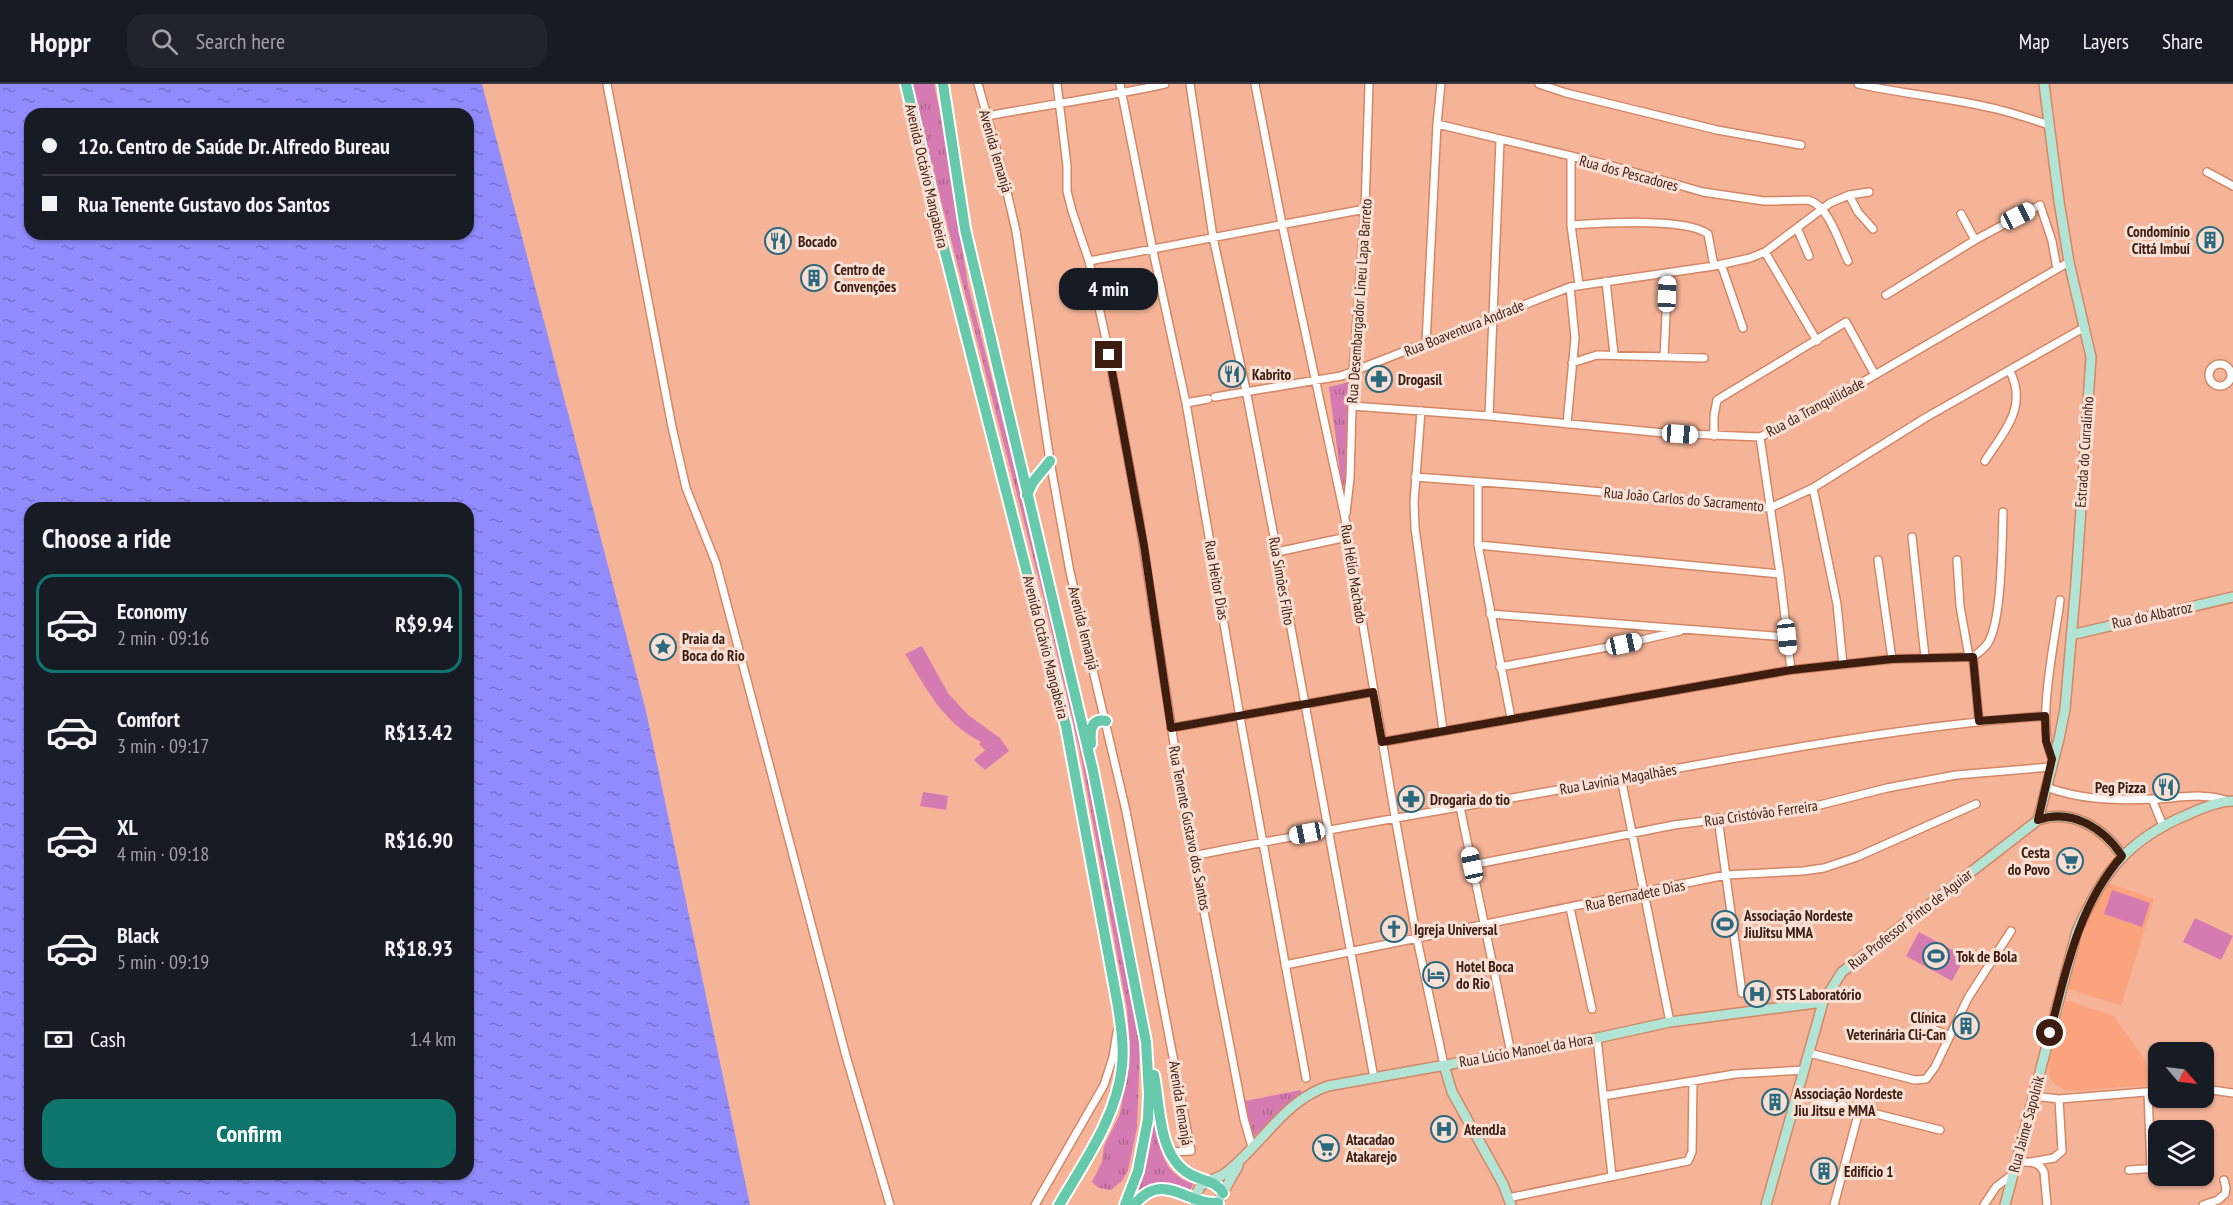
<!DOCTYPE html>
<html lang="en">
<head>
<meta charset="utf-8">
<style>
	body { margin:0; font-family:"PT Sans Narrow",sans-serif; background:#20242c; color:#f1f3f6; height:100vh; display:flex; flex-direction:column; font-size:22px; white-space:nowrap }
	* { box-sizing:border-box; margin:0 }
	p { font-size:20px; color:#9ea1a6 }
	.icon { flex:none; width:33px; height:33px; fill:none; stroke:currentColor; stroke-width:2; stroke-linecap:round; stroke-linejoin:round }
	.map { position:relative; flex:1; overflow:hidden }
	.details { position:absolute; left:24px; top:418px; width:450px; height:678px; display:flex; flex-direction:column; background:#171b24; border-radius:18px; box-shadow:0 2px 4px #0004 }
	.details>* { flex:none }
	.top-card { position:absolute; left:24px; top:24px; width:450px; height:132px; border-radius:18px; box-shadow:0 2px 4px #0004; display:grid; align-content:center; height:132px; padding:0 18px; background:#171b24 }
	.needle { width:39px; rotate:118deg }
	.fabs { position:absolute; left:2148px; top:958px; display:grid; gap:12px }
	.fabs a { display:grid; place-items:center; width:66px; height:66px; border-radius:12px; background:#171b24; box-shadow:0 2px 4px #0004; font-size:30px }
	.end { position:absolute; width:27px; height:27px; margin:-14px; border:8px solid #3c1d10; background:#fff; box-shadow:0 0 0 3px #fff }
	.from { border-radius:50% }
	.bubble { position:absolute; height:42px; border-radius:18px; background:#171b24; box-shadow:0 2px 4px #0004; font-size:20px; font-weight:800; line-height:42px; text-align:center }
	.car { position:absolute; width:18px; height:36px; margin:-18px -9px; border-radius:8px; box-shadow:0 0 4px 2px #0007; background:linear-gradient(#fff 24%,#345 0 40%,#fff 0 76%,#345 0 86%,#fff 0) }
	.top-card b { display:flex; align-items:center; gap:21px; height:57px; font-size:22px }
	.top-card b+b { border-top:2px solid #363941 }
	.top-card i { width:15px; height:15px; background:#f1f3f6 }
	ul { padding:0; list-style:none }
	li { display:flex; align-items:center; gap:18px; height:99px; margin:0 12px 9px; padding:0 6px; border:3px solid transparent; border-radius:18px }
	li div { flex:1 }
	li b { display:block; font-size:22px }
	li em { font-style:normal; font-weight:800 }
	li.active { border-color:#0f766e }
	li>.icon { width:54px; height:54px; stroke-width:1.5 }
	h2 { padding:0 18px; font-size:27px; line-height:72px }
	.pay { display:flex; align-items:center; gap:15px; height:66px; padding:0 18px; font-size:22px }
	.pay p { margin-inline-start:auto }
	.cta { display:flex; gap:12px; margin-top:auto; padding:12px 18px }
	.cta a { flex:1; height:69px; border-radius:18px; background:#0f766e; color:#fff; font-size:24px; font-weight:800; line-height:69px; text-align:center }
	header { display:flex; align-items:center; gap:36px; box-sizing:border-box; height:84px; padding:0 30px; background:#171b24; border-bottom:2px solid #363941 }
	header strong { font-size:28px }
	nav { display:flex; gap:33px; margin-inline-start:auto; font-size:21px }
	.search { width:420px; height:54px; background:#20242c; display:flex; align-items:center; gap:15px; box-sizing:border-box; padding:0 21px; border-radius:18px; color:#9ea1a6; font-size:22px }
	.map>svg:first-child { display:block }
	.built { fill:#faa37d }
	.grass { fill:url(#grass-tufts) }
	.pitch { fill:#d67bb2 }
	.water { fill:url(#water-ripples); fill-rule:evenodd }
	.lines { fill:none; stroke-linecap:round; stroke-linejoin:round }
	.street-casing { stroke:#d48665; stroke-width:10 }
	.secondary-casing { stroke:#d48665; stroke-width:12 }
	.primary-casing { stroke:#fff; stroke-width:14 }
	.street { stroke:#fff; stroke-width:7 }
	.secondary { stroke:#b2e4d6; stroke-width:9 }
	.primary { stroke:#66c9ac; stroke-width:10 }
	.route { stroke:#3c1d10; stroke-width:8 }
	.labels { text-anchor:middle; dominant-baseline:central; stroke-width:6; stroke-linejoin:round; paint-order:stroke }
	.street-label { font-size:15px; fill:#3c1d10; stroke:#f9e0d5 }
	.poi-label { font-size:15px; font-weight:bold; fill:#3c1d10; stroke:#f9e0d5; text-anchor:start }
</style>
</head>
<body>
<header>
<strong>Hoppr</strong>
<div class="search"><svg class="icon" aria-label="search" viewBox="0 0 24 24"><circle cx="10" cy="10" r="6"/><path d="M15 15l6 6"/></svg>Search here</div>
<nav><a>Map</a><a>Layers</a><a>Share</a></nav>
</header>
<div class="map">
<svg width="2233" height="1121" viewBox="0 0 2233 1121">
	<defs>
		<pattern id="grass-tufts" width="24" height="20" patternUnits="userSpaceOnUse" patternTransform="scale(1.5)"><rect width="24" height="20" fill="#d67bb2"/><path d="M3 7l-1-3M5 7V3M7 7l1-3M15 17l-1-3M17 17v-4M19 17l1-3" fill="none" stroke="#af648f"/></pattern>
		<pattern id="water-ripples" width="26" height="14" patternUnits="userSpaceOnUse" patternTransform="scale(1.5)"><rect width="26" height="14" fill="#918bfe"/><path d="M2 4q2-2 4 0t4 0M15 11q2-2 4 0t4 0" fill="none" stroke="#7871cc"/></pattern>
	</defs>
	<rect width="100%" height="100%" fill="#f5b498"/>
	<path class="built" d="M2108,799L2154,815L2121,922L2068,905L2085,843L2099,811Z
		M2066,916L2114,932L2147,979L2149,1001L2073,1007L2065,1006L2055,1000L2050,995L2048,983Z"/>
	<path class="grass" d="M911,0H934L942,38L968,201L1050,522L1084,666L1134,922L1140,963L1137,1044L1128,1086L1122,1097L1111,1106L1099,1104L1092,1098L1102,1078L1104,1062L1120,1030L1130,961L1127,924L1080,668L1046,523Z
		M1349,298L1346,401L1342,402L1329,303Z
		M1301,1006V1009L1252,1054L1245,1017Z
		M1154,1033C1160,1063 1161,1089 1193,1100L1189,1110C1171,1098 1155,1098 1136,1110L1145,1080Z"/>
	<path class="pitch" d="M922,562L948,609L968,631L1000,654L1009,667L985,686L974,676L985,666L979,660L981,658C942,638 927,605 905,570Z
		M923,708L948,712L946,726L920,722Z
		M2112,806L2150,819L2142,843L2104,830Z
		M2195,834L2233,852L2221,876L2183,858Z
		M1919,848L1965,873L1952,897L1906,872Z"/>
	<path class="water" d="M0,0H482L646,627L750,1121H0ZM30,30H468V150H30ZM30,424H468V1090H30Z"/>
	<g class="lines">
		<defs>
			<path id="street" d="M607,0L672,343L686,404L716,479L846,972L890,1121
				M978,0L1000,78L1016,147L1050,377L1070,488L1126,727L1191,1067L1170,1068
				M1057,0L1067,82V107L1072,127L1089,177L1105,251L1138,428L1184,724L1244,1035L1252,1063
				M1120,0L1153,167L1186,319L1240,633L1306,994
				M1190,0L1213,153L1246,306L1277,468L1374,994
				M1255,0L1282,140L1345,434L1395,733L1417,855L1444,981
				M1539,0L1566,9L1717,46L1801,61
				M1858,0C1906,11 1957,14 2004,27C2019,31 2034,36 2049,41
				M987,32C1046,21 1106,13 1165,0
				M1437,40L1609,81L1703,108L1764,117L1808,116C1829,121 1839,159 1848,177
				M1571,73V141L1579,201
				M2207,88L2233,102
				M1849,111L1858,128L1873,145
				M1961,130L1975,156
				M1571,141C1601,139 1685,133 1708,150L1714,182
				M1797,144L1809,172
				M1765,168L1817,257
				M1089,177L1365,125
				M1721,180L1743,244
				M1606,197L1614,270
				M1886,211L1975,156L2040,121L2052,157L2057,185
				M1426,259L1437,40L1441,0
				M1664,273L1668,189
				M1572,279L1597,271L1704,274
				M2209 291a11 11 0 1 1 22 0a11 11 0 1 1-22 0Z
				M1215,313L1341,292L1570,203L1714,182L1750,174L1765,168L1830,119L1849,111L1869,108
				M1186,319L1208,315
				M1352,322L1489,332L1664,349L1760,353L1813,327L2069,178
				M1421,327L1414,418L1415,444L1443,646
				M1489,332L1500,57
				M1567,340L1575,254L1570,203
				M1714,352V332L1717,316L1846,238L1875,291
				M1760,353L1780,490L1791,586
				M1985,377C2004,347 2028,324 2010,287
				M1415,393L1549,403L1770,424L1813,404L1925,334L2085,243
				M1478,398V461L1511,634
				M1813,404L1837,520L1843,581
				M1346,429L1350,394L1353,288L1365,125L1369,0
				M1912,453L1925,573
				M1478,461L1780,490
				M1277,468L1347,453
				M1878,476L1892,575
				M1957,476L1960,522L1969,573
				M1490,530L1787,553
				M1973,573C1979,568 1986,564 1989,557C2002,534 2002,456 2003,428
				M1500,583L1624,560L1680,547
				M1171,644L1373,608
				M1382,658L1791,586L1892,575L1973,573L1979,637
				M2052,675C2036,638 2055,558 2060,516
				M1621,694L1670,938
				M2046,703C2081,716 2117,717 2155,715C2178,714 2205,708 2228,717
				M2152,715L2163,742
				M1460,723L1511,969
				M1718,734L1742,909
				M1193,772C1325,745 1458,724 1591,700C1742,673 1893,643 2045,632
				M1472,781L1674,741L1808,724L1887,704L1956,691L2051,683
				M1570,824L1592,925
				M1285,881L1726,791L1803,787L1824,784L1857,773L1976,720
				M1916,938L1950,952
				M1597,954L1612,1092
				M1809,969L1915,996L1926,995L1935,983L1968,914L2011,847
				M2204,1005L2233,1009
				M2148,1008L2151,1085
				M1797,1010L1940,1046
				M1603,1012L1735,990L1804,986
				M2033,1012L2059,1015L2158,1007
				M2016,1078C2028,1078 2038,1076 2044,1088L2047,1121
				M2031,1078L2054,1074L2062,1067L2059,1015
				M2129,1086L2158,1084
				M1508,1114L1688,1077L1692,1068L1693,997
				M1035,1121L1104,1001L1113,973L1117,948
				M1834,1121L1859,1027
				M1984,1121L1996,1103L2013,1090
				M2203,1121L2218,1116L2225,1110L2226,1104L2224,1096"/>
			<path id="secondary" d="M2071,551L2233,513
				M2038,736L2059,655L2065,625L2076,499L2091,273L2069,178L2059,117L2044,0
				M1444,981L1452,1008L1503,1100L1511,1121
				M1195,1121C1195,1115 1196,1109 1200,1103C1207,1095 1220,1095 1228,1087C1262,1060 1285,1016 1328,1002L1597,954L1670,938L1823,918
				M1216,1121L1238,1082
				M1766,1121L1823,918L1842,888L2038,736C2071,724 2104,744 2122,772
				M2005,1121L2077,847C2103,788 2128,755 2189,730C2202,724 2218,717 2233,717"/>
			<path id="primary" d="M906,0L940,148L1066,642L1118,922C1121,942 1124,962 1122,982C1117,1033 1084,1078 1059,1121
				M943,0L965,145L1093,687L1146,958L1149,1010L1148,1035L1138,1087L1125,1121
				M1027,411L1033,398L1050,377
				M1091,660C1090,648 1090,634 1106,637
				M1154,991C1160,1021 1158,1071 1188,1089C1200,1097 1216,1096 1223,1109
				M1134,1121C1163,1085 1186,1121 1218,1119"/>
		</defs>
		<use href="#street" class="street-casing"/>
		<use href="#secondary" class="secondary-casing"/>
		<use href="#primary" class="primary-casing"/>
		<use href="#street" class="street"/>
		<use href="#secondary" class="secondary"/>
		<use href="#primary" class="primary"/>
	</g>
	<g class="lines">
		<path class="route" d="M1109,271L1144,462L1171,644L1373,608L1382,658L1791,586L1892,575L1973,573L1979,637L2045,632L2046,657L2052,675L2038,736C2071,724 2104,744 2122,772C2078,822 2066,886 2050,949"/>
	</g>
	<defs>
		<symbol id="building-ring" viewBox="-11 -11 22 22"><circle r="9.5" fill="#f9e0d5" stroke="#2a697e" stroke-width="1.5"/><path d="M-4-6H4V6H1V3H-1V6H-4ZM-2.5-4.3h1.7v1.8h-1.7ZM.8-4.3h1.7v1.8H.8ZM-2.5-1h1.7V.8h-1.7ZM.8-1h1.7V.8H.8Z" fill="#2a697e"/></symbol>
		<symbol id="restaurant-ring" viewBox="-11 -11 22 22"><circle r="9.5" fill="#f9e0d5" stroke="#2a697e" stroke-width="1.5"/><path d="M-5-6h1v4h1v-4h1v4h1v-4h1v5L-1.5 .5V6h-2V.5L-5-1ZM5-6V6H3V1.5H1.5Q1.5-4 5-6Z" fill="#2a697e"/></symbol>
		<symbol id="pharmacy-ring" viewBox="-11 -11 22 22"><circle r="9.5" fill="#f9e0d5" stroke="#2a697e" stroke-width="1.5"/><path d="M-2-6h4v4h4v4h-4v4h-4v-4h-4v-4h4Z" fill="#2a697e"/></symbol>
		<symbol id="sight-ring" viewBox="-11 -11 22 22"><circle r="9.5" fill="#f9e0d5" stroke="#2a697e" stroke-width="1.5"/><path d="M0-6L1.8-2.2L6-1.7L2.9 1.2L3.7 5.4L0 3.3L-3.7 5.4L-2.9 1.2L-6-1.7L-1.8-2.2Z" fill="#2a697e"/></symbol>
		<symbol id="supermarket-ring" viewBox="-11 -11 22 22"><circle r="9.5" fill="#f9e0d5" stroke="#2a697e" stroke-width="1.5"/><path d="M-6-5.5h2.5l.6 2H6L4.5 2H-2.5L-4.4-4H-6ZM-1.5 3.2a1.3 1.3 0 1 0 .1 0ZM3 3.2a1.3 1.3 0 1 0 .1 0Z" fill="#2a697e"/></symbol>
		<symbol id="stadium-ring" viewBox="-11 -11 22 22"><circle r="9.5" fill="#f9e0d5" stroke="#2a697e" stroke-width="1.5"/><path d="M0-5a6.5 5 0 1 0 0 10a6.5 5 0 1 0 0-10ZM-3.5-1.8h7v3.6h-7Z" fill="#2a697e"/></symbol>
		<symbol id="church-ring" viewBox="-11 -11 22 22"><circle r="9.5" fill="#f9e0d5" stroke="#2a697e" stroke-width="1.5"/><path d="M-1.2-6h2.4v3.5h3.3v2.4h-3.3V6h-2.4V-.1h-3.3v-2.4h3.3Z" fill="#2a697e"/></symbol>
		<symbol id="hotel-ring" viewBox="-11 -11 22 22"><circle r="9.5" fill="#f9e0d5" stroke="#2a697e" stroke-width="1.5"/><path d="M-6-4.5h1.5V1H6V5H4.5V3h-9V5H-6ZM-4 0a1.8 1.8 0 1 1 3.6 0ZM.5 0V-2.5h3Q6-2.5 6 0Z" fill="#2a697e"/></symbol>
		<symbol id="hospital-ring" viewBox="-11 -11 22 22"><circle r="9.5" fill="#f9e0d5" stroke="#2a697e" stroke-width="1.5"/><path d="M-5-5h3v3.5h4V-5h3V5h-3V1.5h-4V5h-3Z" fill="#2a697e"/></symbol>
	</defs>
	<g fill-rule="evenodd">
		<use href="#building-ring" x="2195" y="141" width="30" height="30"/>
		<use href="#restaurant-ring" x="763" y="142" width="30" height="30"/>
		<use href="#building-ring" x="799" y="179" width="30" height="30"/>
		<use href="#restaurant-ring" x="1217" y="275" width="30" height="30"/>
		<use href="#pharmacy-ring" x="1364" y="280" width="30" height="30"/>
		<use href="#sight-ring" x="648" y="548" width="30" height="30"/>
		<use href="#restaurant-ring" x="2151" y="688" width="30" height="30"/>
		<use href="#pharmacy-ring" x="1396" y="700" width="30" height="30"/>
		<use href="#supermarket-ring" x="2055" y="762" width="30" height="30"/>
		<use href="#stadium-ring" x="1710" y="825" width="30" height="30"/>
		<use href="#church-ring" x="1379" y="830" width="30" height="30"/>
		<use href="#stadium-ring" x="1921" y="857" width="30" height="30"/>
		<use href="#hotel-ring" x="1421" y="876" width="30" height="30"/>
		<use href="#hospital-ring" x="1742" y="895" width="30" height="30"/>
		<use href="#building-ring" x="1951" y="927" width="30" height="30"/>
		<use href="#building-ring" x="1760" y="1003" width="30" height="30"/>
		<use href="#hospital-ring" x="1429" y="1030" width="30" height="30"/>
		<use href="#supermarket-ring" x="1311" y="1049" width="30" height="30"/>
		<use href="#building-ring" x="1809" y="1072" width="30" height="30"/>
	</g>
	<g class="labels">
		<g class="street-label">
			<text transform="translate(996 67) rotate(74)">Avenida Iemanjá</text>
			<text transform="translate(1629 89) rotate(15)">Rua dos Pescadores</text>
			<text transform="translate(927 92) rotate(77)">Avenida Octávio Mangabeira</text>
			<text transform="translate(1359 217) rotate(-86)">Rua Desembargador Lineu Lapa Barreto</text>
			<text transform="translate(1464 244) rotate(-22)">Rua Boaventura Andrade</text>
			<text transform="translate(1815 323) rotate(-28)">Rua da Tranquilidade</text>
			<text transform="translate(2084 368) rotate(-86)">Estrada do Curralinho</text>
			<text transform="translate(1684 415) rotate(5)">Rua João Carlos do Sacramento</text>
			<text transform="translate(1354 490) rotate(81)">Rua Hélio Machado</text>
			<text transform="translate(1217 496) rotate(80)">Rua Heitor Dias</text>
			<text transform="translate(1282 497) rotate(80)">Rua Simões Filho</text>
			<text transform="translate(2152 531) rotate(-12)">Rua do Albatroz</text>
			<text transform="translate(1084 544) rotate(76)">Avenida Iemanjá</text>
			<text transform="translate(1046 563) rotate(76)">Avenida Octávio Mangabeira</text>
			<text transform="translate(1618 695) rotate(-10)">Rua Lavínia Magalhães</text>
			<text transform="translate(1761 729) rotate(-8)">Rua Cristóvão Ferreira</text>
			<text transform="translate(1190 744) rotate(79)">Rua Tenente Gustavo dos Santos</text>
			<text transform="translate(1635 811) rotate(-12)">Rua Bernadete Dias</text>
			<text transform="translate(1910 835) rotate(-38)">Rua Professor Pinto de Aguiar</text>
			<text transform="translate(1526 966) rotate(-10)">Rua Lúcio Manoel da Hora</text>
			<text transform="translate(1181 1019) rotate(81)">Avenida Iemanjá</text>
			<text transform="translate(2026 1040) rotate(-75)">Rua Jaime Sapolnik</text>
		</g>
		<g class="poi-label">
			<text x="2190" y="147" text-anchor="end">Condomínio<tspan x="2190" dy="17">Cittá Imbuí</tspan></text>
			<text x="798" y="157">Bocado</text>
			<text x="834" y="185">Centro de<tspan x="834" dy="17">Convenções</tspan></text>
			<text x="1252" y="290">Kabrito</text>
			<text x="1398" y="295">Drogasil</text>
			<text x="682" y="554">Praia da<tspan x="682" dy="17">Boca do Rio</tspan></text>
			<text x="2146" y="703" text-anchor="end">Peg Pizza</text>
			<text x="1430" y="715">Drogaria do tio</text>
			<text x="2050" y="768" text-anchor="end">Cesta<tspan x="2050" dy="17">do Povo</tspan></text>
			<text x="1744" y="831">Associação Nordeste<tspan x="1744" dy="17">JiuJitsu MMA</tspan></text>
			<text x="1414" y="845">Igreja Universal</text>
			<text x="1956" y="872">Tok de Bola</text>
			<text x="1456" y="882">Hotel Boca<tspan x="1456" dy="17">do Rio</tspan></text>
			<text x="1776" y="910">STS Laboratório</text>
			<text x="1946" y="933" text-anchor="end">Clínica<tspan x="1946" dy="17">Veterinária Cli-Can</tspan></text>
			<text x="1794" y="1009">Associação Nordeste<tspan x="1794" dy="17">Jiu Jitsu e MMA</tspan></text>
			<text x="1464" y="1045">AtendJa</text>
			<text x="1346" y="1055">Atacadao<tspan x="1346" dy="17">Atakarejo</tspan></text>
			<text x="1844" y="1087">Edifício 1</text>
		</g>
	</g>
</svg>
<div class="fabs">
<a><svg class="needle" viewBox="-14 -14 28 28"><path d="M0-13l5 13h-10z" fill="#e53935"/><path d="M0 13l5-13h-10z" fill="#9ea1a6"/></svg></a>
<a><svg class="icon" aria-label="layers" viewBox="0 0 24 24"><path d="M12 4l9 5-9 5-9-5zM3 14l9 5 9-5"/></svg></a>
</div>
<i class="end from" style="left:2050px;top:949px"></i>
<i class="end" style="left:1109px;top:271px"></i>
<div class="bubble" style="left:1059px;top:184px;width:99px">4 min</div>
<i class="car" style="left:2018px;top:132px;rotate:63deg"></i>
<i class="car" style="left:1667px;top:210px;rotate:2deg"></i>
<i class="car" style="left:1680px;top:350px;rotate:94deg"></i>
<i class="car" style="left:1787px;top:553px;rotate:174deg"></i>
<i class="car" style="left:1624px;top:560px;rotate:78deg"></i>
<i class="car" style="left:1307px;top:749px;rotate:259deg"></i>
<i class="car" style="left:1472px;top:781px;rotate:348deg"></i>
<div class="top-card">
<b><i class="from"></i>12o. Centro de Saúde Dr. Alfredo Bureau</b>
<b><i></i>Rua Tenente Gustavo dos Santos</b>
</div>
<section class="details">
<h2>Choose a ride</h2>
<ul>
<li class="active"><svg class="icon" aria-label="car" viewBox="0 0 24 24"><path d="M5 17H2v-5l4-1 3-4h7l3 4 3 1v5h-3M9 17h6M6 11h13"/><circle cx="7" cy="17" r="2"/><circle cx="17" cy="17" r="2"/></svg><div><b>Economy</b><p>2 min · 09:16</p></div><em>R$9.94</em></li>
<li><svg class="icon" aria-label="car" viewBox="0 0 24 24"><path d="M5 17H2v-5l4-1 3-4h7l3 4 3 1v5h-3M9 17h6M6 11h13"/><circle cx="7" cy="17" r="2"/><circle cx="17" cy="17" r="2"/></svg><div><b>Comfort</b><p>3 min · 09:17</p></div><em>R$13.42</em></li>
<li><svg class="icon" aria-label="car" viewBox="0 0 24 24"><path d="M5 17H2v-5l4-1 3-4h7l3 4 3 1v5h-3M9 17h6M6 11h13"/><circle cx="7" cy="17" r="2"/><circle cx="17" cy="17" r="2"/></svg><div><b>XL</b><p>4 min · 09:18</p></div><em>R$16.90</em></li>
<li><svg class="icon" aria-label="car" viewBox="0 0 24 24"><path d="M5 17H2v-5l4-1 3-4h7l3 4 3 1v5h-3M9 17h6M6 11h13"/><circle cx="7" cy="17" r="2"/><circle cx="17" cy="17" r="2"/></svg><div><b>Black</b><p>5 min · 09:19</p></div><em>R$18.93</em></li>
</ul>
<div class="pay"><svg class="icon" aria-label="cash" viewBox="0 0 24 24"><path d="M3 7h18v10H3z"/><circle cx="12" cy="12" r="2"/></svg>Cash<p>1.4 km</p></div>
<div class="cta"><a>Confirm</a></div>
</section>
</div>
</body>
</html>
